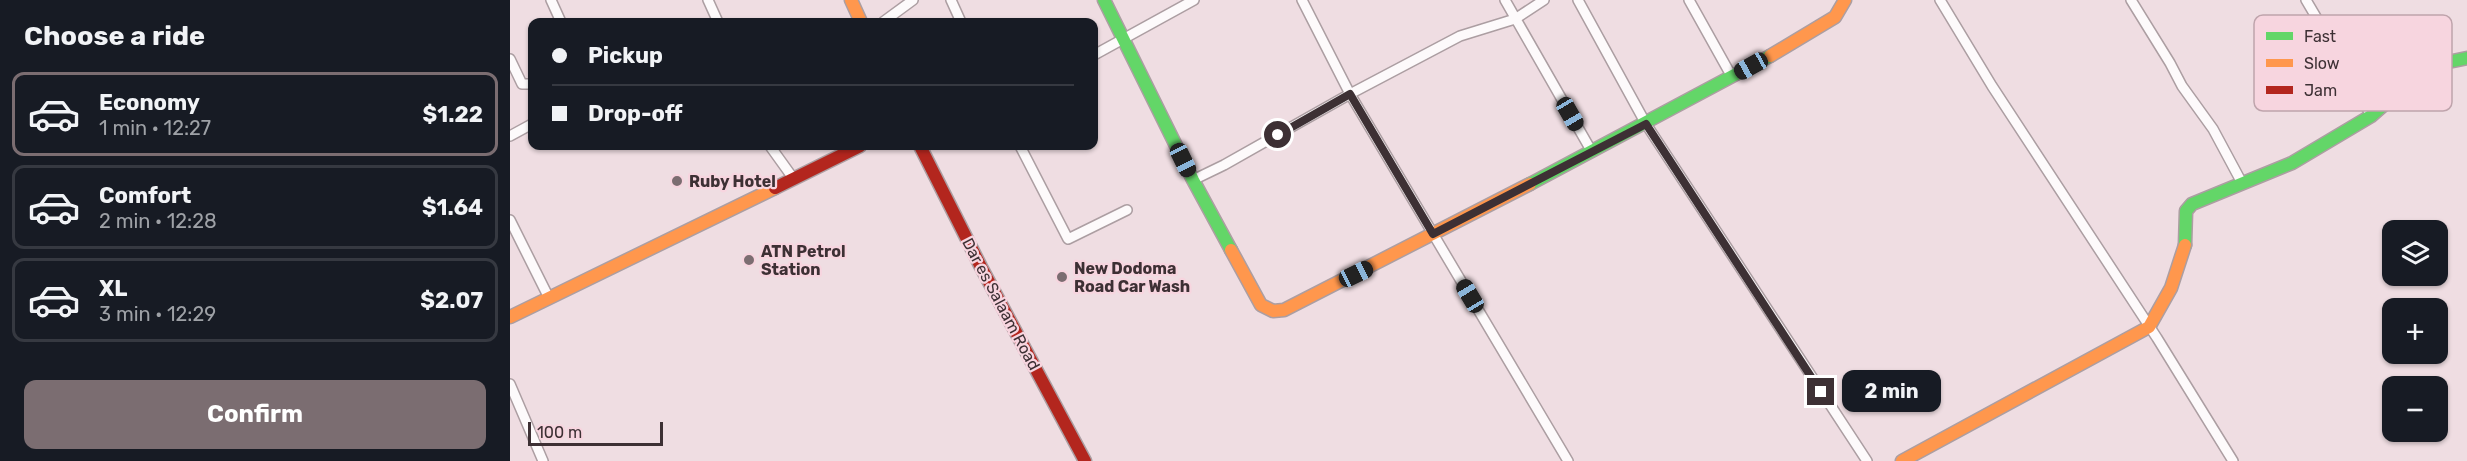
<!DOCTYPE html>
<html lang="en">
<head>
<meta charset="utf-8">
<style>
	body { margin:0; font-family:Rubik,sans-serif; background:#20242c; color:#f1f3f6; height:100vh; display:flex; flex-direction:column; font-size:22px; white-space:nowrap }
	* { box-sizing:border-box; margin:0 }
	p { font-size:20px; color:#9ea1a6 }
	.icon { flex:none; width:33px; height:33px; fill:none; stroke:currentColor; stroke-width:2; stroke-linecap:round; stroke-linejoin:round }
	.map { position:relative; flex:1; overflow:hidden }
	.side { display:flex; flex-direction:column; background:#171b24; width:510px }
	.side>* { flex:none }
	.top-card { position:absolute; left:18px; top:18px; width:570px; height:132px; border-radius:12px; box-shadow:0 2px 4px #0004; display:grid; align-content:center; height:132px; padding:0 24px; background:#171b24 }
	.fabs { position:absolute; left:1872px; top:220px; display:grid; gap:12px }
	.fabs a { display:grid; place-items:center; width:66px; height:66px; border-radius:12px; background:#171b24; box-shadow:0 2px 4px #0004; font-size:30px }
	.scale { position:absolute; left:18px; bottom:15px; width:135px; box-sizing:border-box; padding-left:6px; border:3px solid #3d3034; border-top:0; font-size:16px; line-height:21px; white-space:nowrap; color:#3d3034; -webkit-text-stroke:4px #f7d5df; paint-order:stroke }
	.end { position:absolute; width:27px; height:27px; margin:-14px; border:8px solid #3d3034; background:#fff; box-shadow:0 0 0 3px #fff }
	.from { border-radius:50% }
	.bubble { position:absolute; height:42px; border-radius:12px; background:#171b24; box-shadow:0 2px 4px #0004; font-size:20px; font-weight:700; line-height:42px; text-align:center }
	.car { position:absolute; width:18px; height:36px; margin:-18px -9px; border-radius:8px; box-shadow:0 0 4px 2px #0007; background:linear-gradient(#222 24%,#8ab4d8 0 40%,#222 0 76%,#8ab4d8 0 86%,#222 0) }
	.top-card b { display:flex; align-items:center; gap:21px; height:57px; font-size:22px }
	.top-card b+b { border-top:2px solid #363941 }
	.top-card i { width:15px; height:15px; background:#f1f3f6 }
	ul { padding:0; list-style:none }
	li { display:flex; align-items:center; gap:18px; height:84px; margin:0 12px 9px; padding:0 12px; border:3px solid #363941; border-radius:12px }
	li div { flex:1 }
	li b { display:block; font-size:22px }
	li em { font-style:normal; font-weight:700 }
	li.selected { border-color:#7b6d71 }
	li>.icon { width:54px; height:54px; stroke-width:1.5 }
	h2 { padding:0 24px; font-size:27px; line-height:72px }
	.cta { display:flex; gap:12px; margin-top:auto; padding:12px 24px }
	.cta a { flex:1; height:69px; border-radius:12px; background:#7b6d71; color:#fff; font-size:24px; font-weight:700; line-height:69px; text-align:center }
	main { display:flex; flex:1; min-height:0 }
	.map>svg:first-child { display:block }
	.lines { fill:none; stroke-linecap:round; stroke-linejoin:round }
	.street-casing { stroke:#ac9ea2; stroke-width:12 }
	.fast-casing { stroke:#ac9ea2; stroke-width:15 }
	.slow-casing { stroke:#ac9ea2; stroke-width:15 }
	.jam-casing { stroke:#ac9ea2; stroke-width:15 }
	.street { stroke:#fdfafb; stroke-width:9 }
	.fast { stroke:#63d668; stroke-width:12 }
	.slow { stroke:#ff974d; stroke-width:12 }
	.jam { stroke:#b3261e; stroke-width:12 }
	.route { stroke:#3d3034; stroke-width:8 }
	.poi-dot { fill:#7b6d71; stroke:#f7d5df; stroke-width:2 }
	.labels { text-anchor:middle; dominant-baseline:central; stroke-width:4.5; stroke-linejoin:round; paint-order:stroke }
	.poi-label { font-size:16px; font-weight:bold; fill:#3d3034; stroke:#f7d5df; text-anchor:start }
	.street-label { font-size:16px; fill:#3d3034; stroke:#f7d5df }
	.key { fill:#f7d5df; stroke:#bfa4ac; stroke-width:1.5 }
	.key-label { font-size:16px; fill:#3d3034 }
</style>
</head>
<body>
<main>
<section class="side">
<h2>Choose a ride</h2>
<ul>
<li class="selected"><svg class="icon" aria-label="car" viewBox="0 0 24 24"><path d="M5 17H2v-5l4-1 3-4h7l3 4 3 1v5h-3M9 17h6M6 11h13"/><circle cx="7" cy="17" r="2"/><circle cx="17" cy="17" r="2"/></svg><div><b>Economy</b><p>1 min · 12:27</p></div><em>$1.22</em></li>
<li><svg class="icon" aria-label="car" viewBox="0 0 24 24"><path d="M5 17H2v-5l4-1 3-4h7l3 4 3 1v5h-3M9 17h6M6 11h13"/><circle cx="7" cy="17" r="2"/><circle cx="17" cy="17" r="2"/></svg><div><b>Comfort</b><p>2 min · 12:28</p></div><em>$1.64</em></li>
<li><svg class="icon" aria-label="car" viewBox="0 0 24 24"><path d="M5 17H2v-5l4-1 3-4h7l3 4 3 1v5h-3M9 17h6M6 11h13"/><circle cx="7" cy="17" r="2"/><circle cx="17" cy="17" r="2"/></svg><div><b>XL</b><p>3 min · 12:29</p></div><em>$2.07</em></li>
</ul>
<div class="cta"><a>Confirm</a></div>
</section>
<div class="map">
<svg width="1957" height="461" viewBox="0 0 1957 461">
	<rect width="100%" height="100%" fill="#efdde2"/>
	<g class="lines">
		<defs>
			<path id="street" d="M41,0L51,22
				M198,0L208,22
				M441,0L451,22
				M792,0L840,94L1058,461
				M995,0L1082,152
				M1068,0L1136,124L1357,461
				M1179,0L1222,77
				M1430,0L1482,86L1647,338L1723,461
				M1621,0L1660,63L1672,86L1703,129L1732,183
				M1796,0L1842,78L1861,116
				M373,22L403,0
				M584,55L684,0
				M0,59L12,84H22
				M0,136L22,124
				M260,146L283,178
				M510,146L558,239L617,210
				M683,180L714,165L840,94L950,36L1005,19L1034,0
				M0,220L39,298
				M0,384L33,461"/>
			<path id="fast" d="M594,0L683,180L721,250
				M1020,184L1260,56
				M1675,245L1676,211L1682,204L1782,163L1861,116L1910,73L1933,63L1957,58"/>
			<path id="slow" d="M341,0L351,22
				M1260,56L1325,17L1335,0
				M721,250L751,305L763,311L774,310L1020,184
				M0,317L265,188
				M1392,461L1639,327L1661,288L1675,245"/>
			<path id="jam" d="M410,146L471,267L575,461
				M265,188L350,146"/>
		</defs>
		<use href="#street" class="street-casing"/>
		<use href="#fast" class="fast-casing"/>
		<use href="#slow" class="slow-casing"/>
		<use href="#jam" class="jam-casing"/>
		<use href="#street" class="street"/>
		<use href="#fast" class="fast"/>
		<use href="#slow" class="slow"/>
		<use href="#jam" class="jam"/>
	</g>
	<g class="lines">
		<path class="route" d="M768,135L840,94L923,234L1136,124L1311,392"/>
	</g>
	<g class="poi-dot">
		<circle cx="167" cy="181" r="6"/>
		<circle cx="239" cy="260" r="6"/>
		<circle cx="552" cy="277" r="6"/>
	</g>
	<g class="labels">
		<g class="poi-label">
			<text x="179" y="181">Ruby Hotel</text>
			<text x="251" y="251">ATN Petrol<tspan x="251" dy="18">Station</tspan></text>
			<text x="564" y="268">New Dodoma<tspan x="564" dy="18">Road Car Wash</tspan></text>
		</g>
		<g class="street-label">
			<text transform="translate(491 304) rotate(62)">Dar es Salaam Road</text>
		</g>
	</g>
	<rect x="1744" y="15" width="198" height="96" rx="9" class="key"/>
	<rect x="1756" y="32" width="27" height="8" fill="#63d668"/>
	<rect x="1756" y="59" width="27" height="8" fill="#ff974d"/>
	<rect x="1756" y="86" width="27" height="8" fill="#b3261e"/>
	<g class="key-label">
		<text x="1794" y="42">Fast</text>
		<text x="1794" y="69">Slow</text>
		<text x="1794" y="96">Jam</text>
	</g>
</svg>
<div class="fabs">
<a><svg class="icon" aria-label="layers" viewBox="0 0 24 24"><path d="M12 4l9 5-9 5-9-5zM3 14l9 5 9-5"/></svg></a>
<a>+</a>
<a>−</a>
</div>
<div class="scale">100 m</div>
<i class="end from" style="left:768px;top:135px"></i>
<i class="end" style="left:1311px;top:392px"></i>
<div class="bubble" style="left:1332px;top:370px;width:99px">2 min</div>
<i class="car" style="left:1241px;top:66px;rotate:241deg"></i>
<i class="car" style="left:1060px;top:114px;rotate:150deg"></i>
<i class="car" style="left:673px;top:160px;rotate:154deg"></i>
<i class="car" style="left:846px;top:274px;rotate:64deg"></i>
<i class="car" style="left:960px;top:296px;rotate:329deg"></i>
<div class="top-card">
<b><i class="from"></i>Pickup</b>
<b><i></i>Drop-off</b>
</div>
</div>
</main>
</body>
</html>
